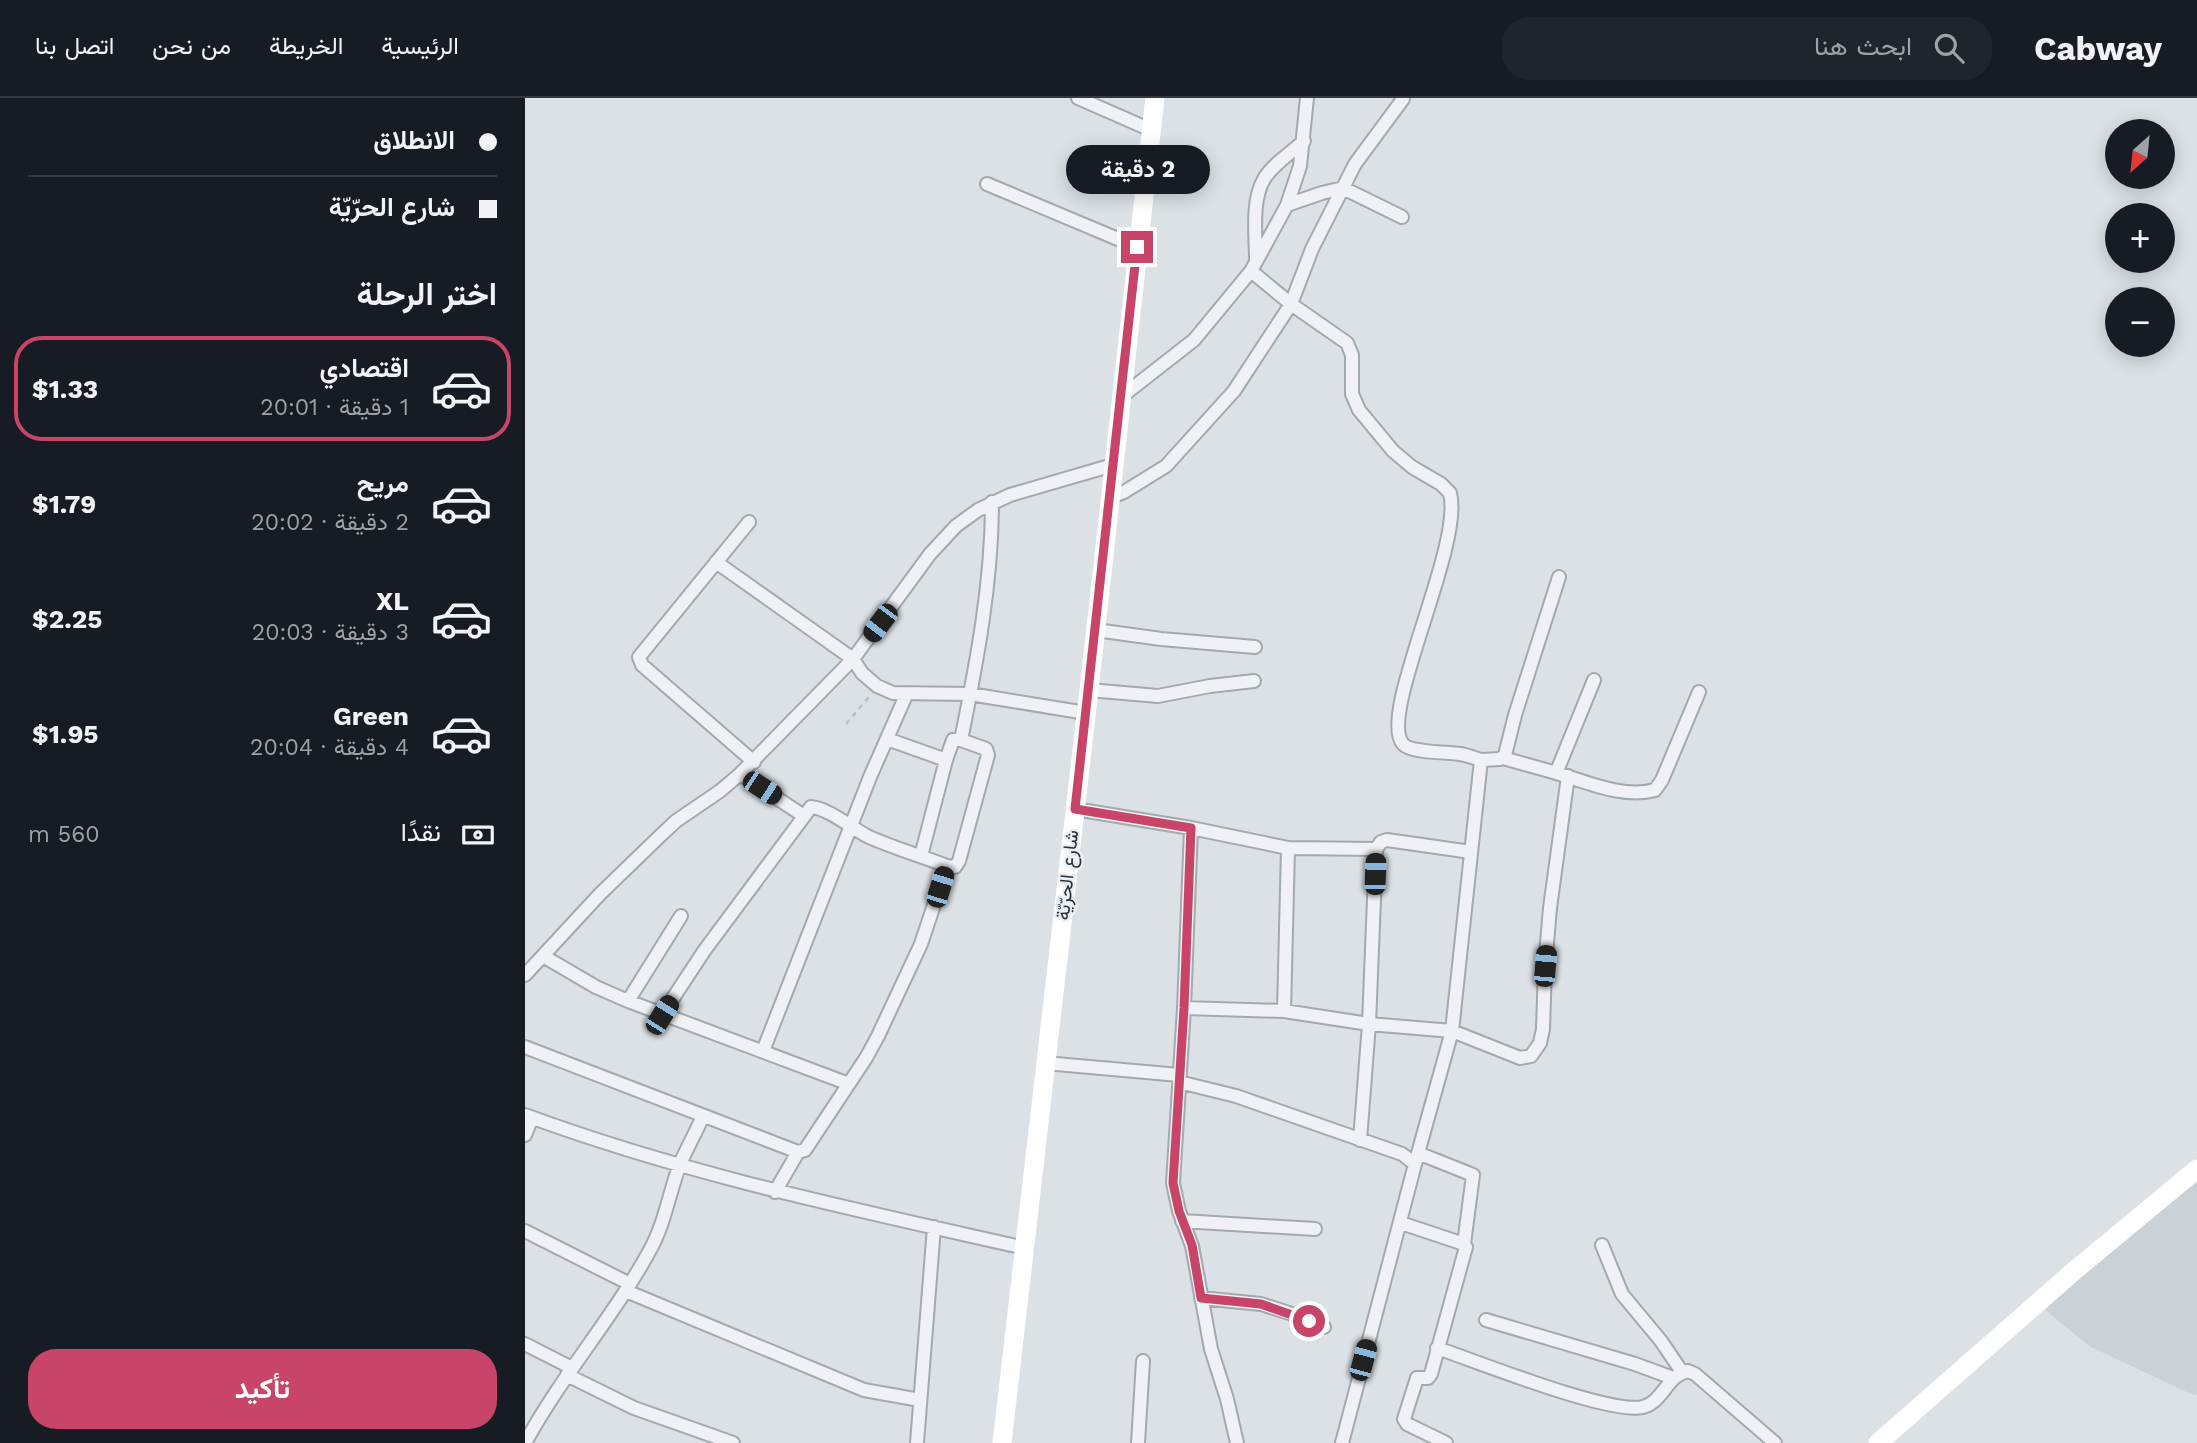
<!DOCTYPE html>
<html lang="ar">
<head>
<meta charset="utf-8">
<style>
	body { margin:0; font-family:"Work Sans",Vazirmatn,sans-serif; background:#20242c; color:#f1f3f6; direction:rtl; height:100vh; display:flex; flex-direction:column; font-size:26px; white-space:nowrap }
	* { box-sizing:border-box; margin:0 }
	p { font-size:23px; color:#9ea1a6 }
	.icon { flex:none; width:38px; height:38px; fill:none; stroke:currentColor; stroke-width:2; stroke-linecap:round; stroke-linejoin:round }
	.map { position:relative; flex:1; overflow:hidden; direction:ltr }
	.drawer { display:flex; flex-direction:column; background:#171b24; width:525px }
	.drawer>* { flex:none }
	.banner { display:grid; align-content:center; height:154px; padding:0 28px; background:#171b24 }
	.needle { width:46px; rotate:207deg }
	.fabs { position:absolute; left:1580px; top:21px; display:grid; gap:14px }
	.fabs a { display:grid; place-items:center; width:70px; height:70px; border-radius:50%; background:#171b24; box-shadow:0 4px 18px #0003; font-size:35px }
	.end { position:absolute; width:32px; height:32px; margin:-16px; border:9px solid #c84468; background:#fff; box-shadow:0 0 0 4px #fff }
	.from { border-radius:50% }
	.bubble { position:absolute; height:49px; border-radius:24px; background:#171b24; box-shadow:0 4px 18px #0003; font-size:23px; font-weight:700; line-height:49px; text-align:center; direction:rtl }
	.car { position:absolute; width:21px; height:42px; margin:-21px -10px; border-radius:9px; box-shadow:0 0 5px 2px #0007; background:linear-gradient(#222 24%,#8ab4d8 0 40%,#222 0 76%,#8ab4d8 0 86%,#222 0) }
	.banner b { display:flex; align-items:center; gap:24px; height:66px; font-size:26px }
	.banner b+b { border-top:2px solid #363941 }
	.banner i { width:18px; height:18px; background:#f1f3f6 }
	ul { padding:0; list-style:none }
	li { display:flex; align-items:center; gap:21px; height:105px; margin:0 14px 10px; padding:0 14px; border:4px solid transparent; border-radius:28px }
	li div { flex:1 }
	li b { display:block; font-size:26px }
	li em { font-style:normal; font-weight:700 }
	li.current { border-color:#c84468 }
	li>.icon { width:63px; height:63px; stroke-width:1.5 }
	h2 { padding:0 28px; font-size:32px; line-height:84px }
	.pay { display:flex; align-items:center; gap:18px; height:77px; padding:0 28px; font-size:26px }
	.pay p { margin-inline-start:auto }
	.action { display:flex; gap:14px; margin-top:auto; padding:14px 28px }
	.action a { flex:1; height:80px; border-radius:28px; background:#c84468; color:#fff; font-size:28px; font-weight:700; line-height:80px; text-align:center }
	header { display:flex; align-items:center; gap:42px; box-sizing:border-box; height:98px; padding:0 35px; background:#171b24; border-bottom:2px solid #363941 }
	header strong { font-size:33px }
	nav { display:flex; gap:38px; margin-inline-start:auto; font-size:24px }
	.search { width:490px; height:63px; background:#20242c; display:flex; align-items:center; gap:18px; box-sizing:border-box; padding:0 24px; border-radius:28px; color:#9ea1a6; font-size:26px }
	main { display:flex; flex:1; min-height:0 }
	.map>svg:first-child { display:block }
	.built { fill:#cad1d7 }
	.lines { fill:none; stroke-linecap:round; stroke-linejoin:round }
	.street-casing { stroke:#a2a9af; stroke-width:16 }
	.path { stroke:#bbbfc4; stroke-width:2.5; stroke-dasharray:5 5; stroke-linecap:butt }
	.street { stroke:#eff1f4; stroke-width:12 }
	.secondary { stroke:#fff; stroke-width:19 }
	.route { stroke:#c84468; stroke-width:9 }
	.labels { text-anchor:middle; dominant-baseline:central; stroke-width:5; stroke-linejoin:round; paint-order:stroke }
	.street-label { font-size:19px; fill:#27313b; stroke:#ebf0f4 }
</style>
</head>
<body>
<header>
<strong>Cabway</strong>
<div class="search"><svg class="icon" aria-label="search" viewBox="0 0 24 24"><circle cx="10" cy="10" r="6"/><path d="M15 15l6 6"/></svg>ابحث هنا</div>
<nav><a>الرئيسية</a><a>الخريطة</a><a>من نحن</a><a>اتصل بنا</a></nav>
</header>
<main>
<div class="map">
<svg width="1672" height="1345" viewBox="0 0 1672 1345">
	<rect width="100%" height="100%" fill="#dce1e6"/>
	<path class="built" d="M1672,1084V1297L1666,1296L1564,1248L1518,1210Z"/>
	<g class="lines">
		<defs>
			<path id="street" d="M553,0L626,32
				M462,86L612,149
				M762,107L797,95L818,90L877,119
				M731,163C731,138 726,103 739,81C748,66 766,55 779,43
				M726,173L766,206L822,245L827,257V296L834,312L868,353L887,369L916,386L925,395C939,448 852,617 878,646C886,655 922,654 935,656C942,657 949,660 956,662
				M596,299L669,242L726,173L762,107L775,68L782,0
				M584,400L599,394L641,368L709,293L766,206L787,151L830,66L878,1
				M224,424L114,559L117,567L229,664
				M191,464L328,561L337,575L352,588L368,595L445,596L561,615
				M571,532L636,541L730,549
				M564,592L633,598L685,588L729,583
				M362,641L421,662L396,758
				M978,660L1028,674L1032,673L1069,582
				M421,662L428,642H436
				M1028,674C1060,683 1097,701 1130,692L1137,682L1174,594
				M215,676L279,718
				M550,711L666,730L659,910L648,1085L654,1113L667,1148L686,1251L702,1301L712,1345
				M666,730L763,750L851,751
				M18,858L71,889L103,903L324,986
				M0,877L75,796L135,738L151,723L195,693L215,676L328,561L405,456L431,428L453,412L485,397L588,367
				M103,903L156,818
				M659,910L759,913L844,926L927,933L995,960L1006,958L1015,945L1018,931L1020,868L1025,810L1043,678
				M759,913L763,750
				M137,917L179,853L286,709C303,710 328,731 344,739C369,750 396,758 422,768
				M0,949L273,1054
				M238,953L345,679L382,595
				M520,965L654,977
				M654,984L711,998L877,1056L890,1066L817,1345
				M0,1017C162,1077 332,1112 500,1150
				M0,1037L7,1020
				M835,1042L844,926L851,751L856,744L862,742L946,754
				M893,1055L948,1077L939,1146
				M890,1066L927,933L956,662L975,661L980,657L990,617L1034,479
				M250,1094L273,1054L280,1052L341,960L353,938L396,846L422,768L430,769L434,763L463,657L461,651L436,642C452,563 467,484 467,404
				M657,1123L790,1131
				M876,1125L939,1146L941,1149L906,1276L903,1280H892L879,1321L882,1326L921,1345
				M0,1133L105,1186
				M1077,1147L1097,1196L1136,1243L1157,1274
				M101,1193L339,1292L395,1302
				M676,1200L736,1206L767,1216L799,1229
				M961,1222L1110,1266L1148,1280
				M0,1246L47,1270
				M912,1250C951,1263 1085,1317 1118,1309C1138,1304 1142,1277 1163,1273L1170,1276L1250,1345
				M42,1277L109,1310L208,1345
				M0,1345C37,1277 88,1220 125,1152C140,1125 144,1095 155,1066C162,1050 171,1034 178,1018
				M392,1345L409,1129
				M613,1345L618,1263"/>
		</defs>
		<use href="#street" class="street-casing"/>
		<path class="path" d="M321,626L344,599"/>
		<use href="#street" class="street"/>
		<path class="secondary" d="M477,1345L564,592L630,0
			M1353,1345L1549,1173L1672,1071"/>
	</g>
	<g class="lines">
		<path class="route" d="M612,149L550,711L666,730L659,910L648,1085L654,1113L667,1147L676,1200L736,1206L784,1223"/>
	</g>
	<g class="labels">
		<g class="street-label">
			<text transform="translate(542 777) rotate(-84)">شارع الحرّيّة</text>
		</g>
	</g>
</svg>
<div class="fabs">
<a><svg class="needle" viewBox="-14 -14 28 28"><path d="M0-13l5 13h-10z" fill="#e53935"/><path d="M0 13l5-13h-10z" fill="#9ea1a6"/></svg></a>
<a>+</a>
<a>−</a>
</div>
<i class="end from" style="left:784px;top:1223px"></i>
<i class="end" style="left:612px;top:149px"></i>
<div class="bubble" style="left:541px;top:47px;width:144px">2 دقيقة</div>
<i class="car" style="left:355px;top:525px;rotate:217deg"></i>
<i class="car" style="left:237px;top:690px;rotate:123deg"></i>
<i class="car" style="left:850px;top:776px;rotate:2deg"></i>
<i class="car" style="left:415px;top:789px;rotate:17deg"></i>
<i class="car" style="left:1020px;top:868px;rotate:5deg"></i>
<i class="car" style="left:137px;top:917px;rotate:32deg"></i>
<i class="car" style="left:838px;top:1262px;rotate:15deg"></i>
</div>
<section class="drawer">
<div class="banner">
<b><i class="from"></i>الانطلاق</b>
<b><i></i>شارع الحرّيّة</b>
</div>
<h2>اختر الرحلة</h2>
<ul>
<li class="current"><svg class="icon" aria-label="car" viewBox="0 0 24 24"><path d="M5 17H2v-5l4-1 3-4h7l3 4 3 1v5h-3M9 17h6M6 11h13"/><circle cx="7" cy="17" r="2"/><circle cx="17" cy="17" r="2"/></svg><div><b>اقتصادي</b><p>1 دقيقة · 20:01</p></div><em>$1.33</em></li>
<li><svg class="icon" aria-label="car" viewBox="0 0 24 24"><path d="M5 17H2v-5l4-1 3-4h7l3 4 3 1v5h-3M9 17h6M6 11h13"/><circle cx="7" cy="17" r="2"/><circle cx="17" cy="17" r="2"/></svg><div><b>مريح</b><p>2 دقيقة · 20:02</p></div><em>$1.79</em></li>
<li><svg class="icon" aria-label="car" viewBox="0 0 24 24"><path d="M5 17H2v-5l4-1 3-4h7l3 4 3 1v5h-3M9 17h6M6 11h13"/><circle cx="7" cy="17" r="2"/><circle cx="17" cy="17" r="2"/></svg><div><b>XL</b><p>3 دقيقة · 20:03</p></div><em>$2.25</em></li>
<li><svg class="icon" aria-label="car" viewBox="0 0 24 24"><path d="M5 17H2v-5l4-1 3-4h7l3 4 3 1v5h-3M9 17h6M6 11h13"/><circle cx="7" cy="17" r="2"/><circle cx="17" cy="17" r="2"/></svg><div><b>Green</b><p>4 دقيقة · 20:04</p></div><em>$1.95</em></li>
</ul>
<div class="pay"><svg class="icon" aria-label="cash" viewBox="0 0 24 24"><path d="M3 7h18v10H3z"/><circle cx="12" cy="12" r="2"/></svg>نقدًا<p>560 m</p></div>
<div class="action"><a>تأكيد</a></div>
</section>
</main>
</body>
</html>
